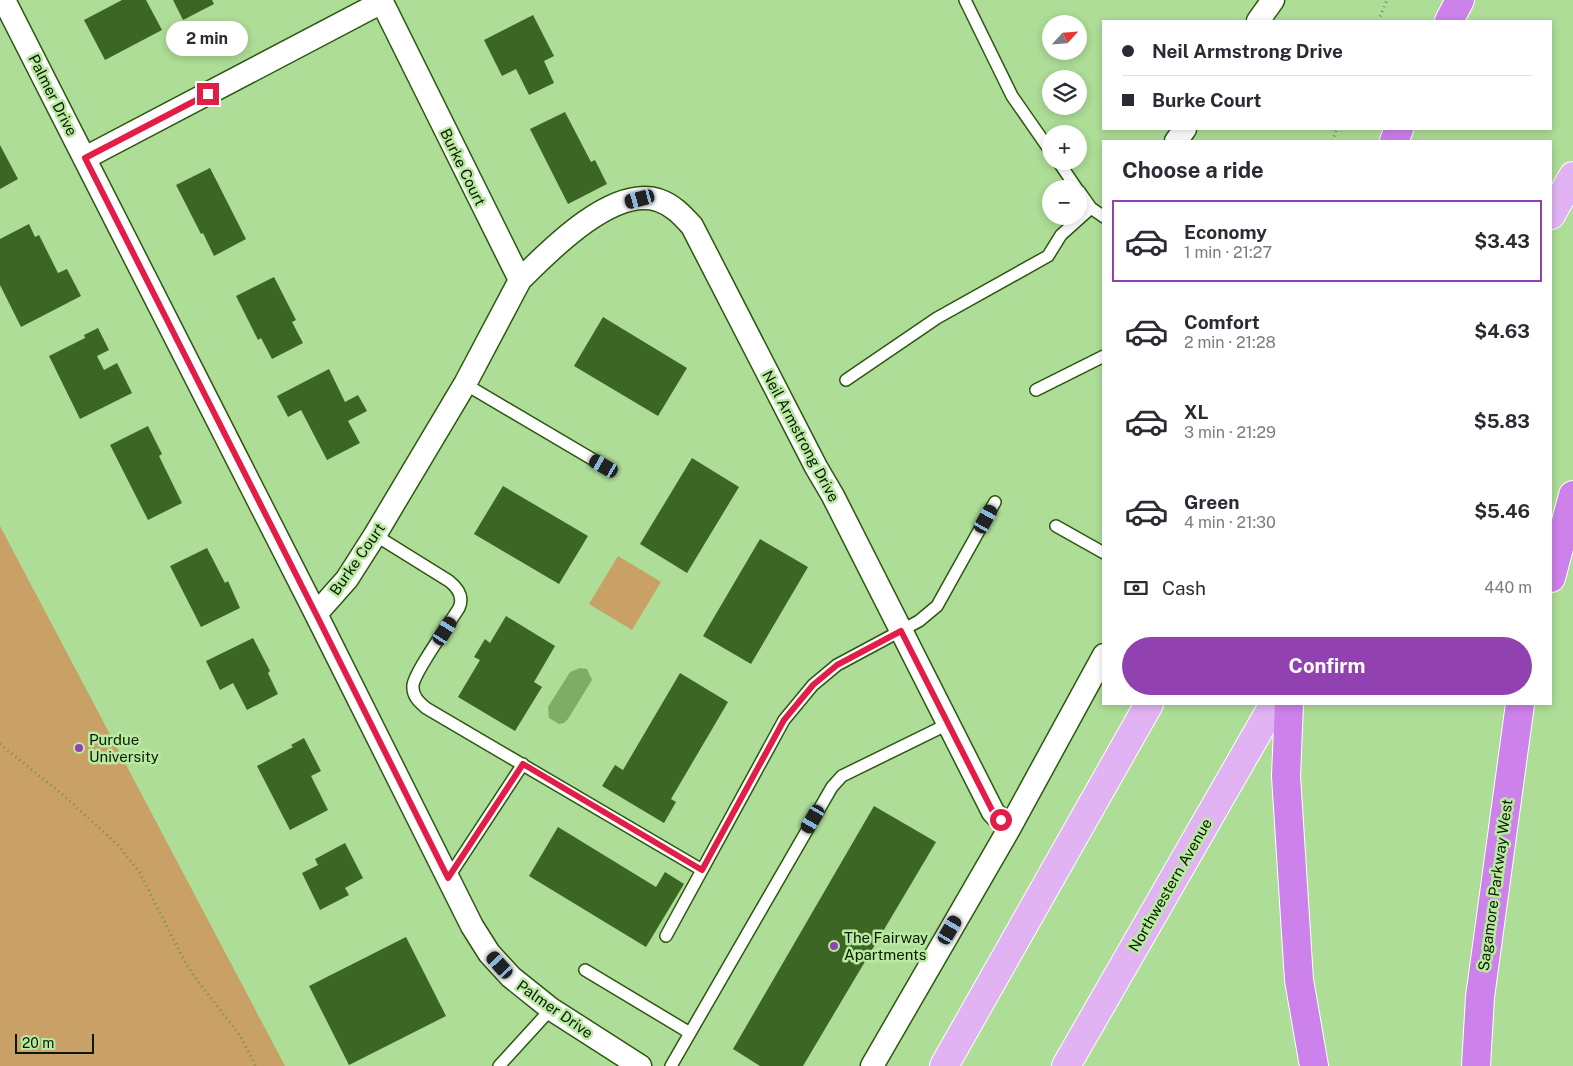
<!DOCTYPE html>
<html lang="en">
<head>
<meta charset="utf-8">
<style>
	body { margin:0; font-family:"Public Sans",sans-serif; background:#f2f2f3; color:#2b2b33; height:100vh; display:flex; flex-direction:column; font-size:19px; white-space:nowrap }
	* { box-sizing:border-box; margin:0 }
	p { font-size:16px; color:#7c7c81 }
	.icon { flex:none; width:28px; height:28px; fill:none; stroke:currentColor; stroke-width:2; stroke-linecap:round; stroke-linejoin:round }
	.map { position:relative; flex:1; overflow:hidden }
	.panel { position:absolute; left:1102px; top:140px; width:450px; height:565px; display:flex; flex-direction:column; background:#fff; border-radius:0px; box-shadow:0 2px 8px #0003 }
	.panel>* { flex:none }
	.guide { position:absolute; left:1102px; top:20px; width:450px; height:110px; border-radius:0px; box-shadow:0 2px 8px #0003; display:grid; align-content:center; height:110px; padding:0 20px; background:#fff }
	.needle { width:32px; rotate:64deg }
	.buttons { position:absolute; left:1042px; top:15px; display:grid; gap:10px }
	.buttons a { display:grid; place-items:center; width:45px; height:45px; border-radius:50%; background:#fff; box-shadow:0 2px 8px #0003; font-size:25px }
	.scale { position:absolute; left:15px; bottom:12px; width:79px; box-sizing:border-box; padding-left:5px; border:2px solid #091a01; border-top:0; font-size:14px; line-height:18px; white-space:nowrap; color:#091a01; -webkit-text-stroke:4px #baeaa2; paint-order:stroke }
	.end { position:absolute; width:22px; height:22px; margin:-11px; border:6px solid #e11d48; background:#fff; box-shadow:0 0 0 2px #fff }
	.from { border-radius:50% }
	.bubble { position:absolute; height:35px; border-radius:18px; background:#fff; box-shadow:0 2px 8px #0003; font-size:16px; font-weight:700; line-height:35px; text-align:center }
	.car { position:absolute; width:15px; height:30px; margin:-15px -8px; border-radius:6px; box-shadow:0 0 4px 1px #0007; background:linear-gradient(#222 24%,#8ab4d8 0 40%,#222 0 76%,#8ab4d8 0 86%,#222 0) }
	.guide b { display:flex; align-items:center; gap:18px; height:48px; font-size:19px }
	.guide b+b { border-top:1px solid #e1e1e2 }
	.guide i { width:12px; height:12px; background:#2b2b33 }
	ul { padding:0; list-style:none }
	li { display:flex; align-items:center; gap:15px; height:82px; margin:0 10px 8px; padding:0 10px; border:2px solid transparent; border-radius:0px }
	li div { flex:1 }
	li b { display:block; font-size:19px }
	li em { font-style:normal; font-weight:700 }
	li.current { border-color:#9241b0 }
	li>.icon { width:45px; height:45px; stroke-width:1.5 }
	h2 { padding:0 20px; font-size:22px; line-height:60px }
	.pay { display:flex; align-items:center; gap:12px; height:55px; padding:0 20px; font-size:19px }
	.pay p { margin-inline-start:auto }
	.action { display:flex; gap:10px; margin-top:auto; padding:10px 20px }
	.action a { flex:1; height:58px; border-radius:30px; background:#9241b0; color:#fff; font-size:20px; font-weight:700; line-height:58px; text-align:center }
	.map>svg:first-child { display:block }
	.green { fill:#c9a166 }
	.water { fill:#7fad68 }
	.building { fill:#3c6623 }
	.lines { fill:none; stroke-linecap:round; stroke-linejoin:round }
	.lane-casing { stroke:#2d5711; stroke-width:14 }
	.street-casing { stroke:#2d5711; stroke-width:25 }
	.primary-casing { stroke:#fff; stroke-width:30 }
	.highway-casing { stroke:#fff; stroke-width:30 }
	.path { stroke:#6d905b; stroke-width:3; stroke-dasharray:1 4; stroke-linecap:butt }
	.lane { stroke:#fff; stroke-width:11 }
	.street { stroke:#fff; stroke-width:22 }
	.primary { stroke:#e1b3f3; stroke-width:28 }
	.highway { stroke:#cd81eb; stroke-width:28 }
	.route { stroke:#e11d48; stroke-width:6 }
	.poi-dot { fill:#9241b0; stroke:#baeaa2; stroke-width:2 }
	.labels { text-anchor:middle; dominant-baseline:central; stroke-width:5; stroke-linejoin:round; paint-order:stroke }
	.street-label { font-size:15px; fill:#091a01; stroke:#baeaa2 }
	.poi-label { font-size:15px; fill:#091a01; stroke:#baeaa2; text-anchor:start }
</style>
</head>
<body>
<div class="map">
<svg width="1573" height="1066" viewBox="0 0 1573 1066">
	<rect width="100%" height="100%" fill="#addd96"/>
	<path class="green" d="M0,526L285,1066H0Z
		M618,556L661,582L632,630L589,604Z"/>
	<path class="water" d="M580,668L587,669L592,680L568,719L564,723L559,724L549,718L548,707L570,672Z"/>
	<path class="building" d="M122,0H146L162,30L105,60L84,20Z
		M173,0H212L214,4L183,20Z
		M533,15L554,56L544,61L554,83L529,95L516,69L502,76L484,40Z
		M565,112L591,162L595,160L607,184L568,204L530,129Z
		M0,145L18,179L0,189Z
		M210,168L246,239L214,256L203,233L201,234L176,185Z
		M29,224L35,237L39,235L58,273L67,269L81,296L21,327L0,285V239Z
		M274,277L296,320L292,322L303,343L272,359L261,338L258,340L236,296Z
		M603,317L687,368L658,416L574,366Z
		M98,328L109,350L97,356L104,370L117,363L132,393L80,419L49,356L85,338L84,335Z
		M329,369L345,402L358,395L367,411L348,421L360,443L327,460L301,410L288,417L277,396Z
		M148,426L162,454L159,456L182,503L148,520L110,445Z
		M692,458L739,487L687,573L640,544Z
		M503,486L588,536L559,584L474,534Z
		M760,539L808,567L751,664L703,636Z
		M207,548L225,583L228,581L240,608L201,627L170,566Z
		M506,616L555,646L534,682L542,687L515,731L458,697L480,660L474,657L485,639L490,643Z
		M253,638L270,671L268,673L278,694L247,710L233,683L220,690L206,661Z
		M680,673L728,702L671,799L676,802L664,823L602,786L615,765L623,770Z
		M304,738L321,771L311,776L328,810L290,830L257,766L293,747L291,745Z
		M874,806L936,842L803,1066H760L733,1049Z
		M558,827L656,887L665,872L684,884L646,947L529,876Z
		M345,843L363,878L345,888L349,895L320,910L302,873L318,865L315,859Z
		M406,937L446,1016L349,1065L309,986Z"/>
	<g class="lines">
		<defs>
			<path id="lane" d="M965,0L1012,96L1051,152
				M1058,161L1077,189
				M1079,191L1091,208L1104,217
				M846,380L937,318L1048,256L1061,235L1091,208
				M465,384L604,466
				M1036,390L1104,356
				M1056,526L1104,553
				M375,535L449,581C458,588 464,597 459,608C450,623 415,671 413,685C412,696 419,702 426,708L702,870
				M448,878L523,764
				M666,936L784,720L813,685L837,665L919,621L937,606L995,502
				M585,970L690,1033
				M499,1066L551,1009
				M671,1066L832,787L842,776L948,724"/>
			<path id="street" d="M6,4L316,614L472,926L489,953L511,977L551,1009L640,1066
				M1258,21L1273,0
				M1176,141L1185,129
				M85,158L382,2L520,280L465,384L375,535L347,579L316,614
				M520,280C549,251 612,186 658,200C673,205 682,215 692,226L816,467L833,496L993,812L1009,829
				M872,1066L1009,829L1104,655"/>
			<path id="primary" d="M1551,215L1573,176
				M944,1066L1149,704
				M1066,1066L1274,704"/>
			<path id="highway" d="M1449,21L1460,0
				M1394,141L1399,129
				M1551,578L1573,495
				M1289,704L1286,776L1299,980L1314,1066
				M1476,1066L1480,997L1520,704"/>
		</defs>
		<use href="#lane" class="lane-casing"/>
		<use href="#street" class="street-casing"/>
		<use href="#primary" class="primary-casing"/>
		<use href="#highway" class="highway-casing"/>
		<path class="path" d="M1378,21L1387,0
			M1332,141L1337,129
			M0,744L63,795L118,845L140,873L185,962L194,976L241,1037L256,1066"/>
		<use href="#lane" class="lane"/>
		<use href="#street" class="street"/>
		<use href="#primary" class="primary"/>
		<use href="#highway" class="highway"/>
	</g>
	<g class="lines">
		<path class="route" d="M208,94L85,158L316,614L448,878L523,764L702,870L784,720L813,685L837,665L901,631L993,812L1001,820"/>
	</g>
	<g class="poi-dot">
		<circle cx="79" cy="748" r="5"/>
		<circle cx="834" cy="946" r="5"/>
	</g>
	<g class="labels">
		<g class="street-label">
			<text transform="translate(53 95) rotate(63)">Palmer Drive</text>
			<text transform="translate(463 167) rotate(64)">Burke Court</text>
			<text transform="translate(801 436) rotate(62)">Neil Armstrong Drive</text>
			<text transform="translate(357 559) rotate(-55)">Burke Court</text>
			<text transform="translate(1170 885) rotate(-60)">Northwestern Avenue</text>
			<text transform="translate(1495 885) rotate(-82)">Sagamore Parkway West</text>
			<text transform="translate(555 1009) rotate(35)">Palmer Drive</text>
		</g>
		<g class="poi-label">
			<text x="89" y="739">Purdue<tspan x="89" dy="17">University</tspan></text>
			<text x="844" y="937">The Fairway<tspan x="844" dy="17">Apartments</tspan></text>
		</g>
	</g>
</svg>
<div class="buttons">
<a><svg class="needle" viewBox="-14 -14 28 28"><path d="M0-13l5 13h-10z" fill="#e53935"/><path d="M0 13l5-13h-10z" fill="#7c7c81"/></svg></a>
<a><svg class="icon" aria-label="layers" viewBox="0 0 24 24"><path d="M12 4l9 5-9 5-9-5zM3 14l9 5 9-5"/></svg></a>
<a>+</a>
<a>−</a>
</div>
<div class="scale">20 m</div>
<i class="end from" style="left:1001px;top:820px"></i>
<i class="end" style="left:208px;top:94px"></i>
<div class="bubble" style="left:166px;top:21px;width:82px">2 min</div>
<i class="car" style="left:640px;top:199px;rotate:255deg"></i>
<i class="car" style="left:604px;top:466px;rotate:300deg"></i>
<i class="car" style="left:986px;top:519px;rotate:29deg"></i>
<i class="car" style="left:445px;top:631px;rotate:32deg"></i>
<i class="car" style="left:813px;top:819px;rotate:210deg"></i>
<i class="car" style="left:950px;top:930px;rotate:30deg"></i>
<i class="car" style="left:500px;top:965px;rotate:318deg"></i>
<div class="guide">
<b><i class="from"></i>Neil Armstrong Drive</b>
<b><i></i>Burke Court</b>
</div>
<section class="panel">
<h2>Choose a ride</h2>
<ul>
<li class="current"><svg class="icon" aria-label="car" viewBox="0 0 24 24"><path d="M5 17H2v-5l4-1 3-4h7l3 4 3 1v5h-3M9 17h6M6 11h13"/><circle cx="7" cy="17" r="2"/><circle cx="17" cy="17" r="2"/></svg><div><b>Economy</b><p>1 min · 21:27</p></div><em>$3.43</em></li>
<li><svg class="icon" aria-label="car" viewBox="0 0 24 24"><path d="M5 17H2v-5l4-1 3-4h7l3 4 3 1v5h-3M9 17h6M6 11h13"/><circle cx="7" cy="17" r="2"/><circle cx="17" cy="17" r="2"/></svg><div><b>Comfort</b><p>2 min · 21:28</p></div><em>$4.63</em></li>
<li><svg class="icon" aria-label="car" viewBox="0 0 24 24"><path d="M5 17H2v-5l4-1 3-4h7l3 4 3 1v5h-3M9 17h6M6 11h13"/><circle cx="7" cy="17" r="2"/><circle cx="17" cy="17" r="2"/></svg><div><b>XL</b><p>3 min · 21:29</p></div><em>$5.83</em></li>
<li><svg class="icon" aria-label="car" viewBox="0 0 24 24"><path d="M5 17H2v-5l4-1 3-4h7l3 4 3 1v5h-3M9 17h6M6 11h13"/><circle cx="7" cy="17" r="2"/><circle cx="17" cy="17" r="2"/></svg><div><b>Green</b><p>4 min · 21:30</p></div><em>$5.46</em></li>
</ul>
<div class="pay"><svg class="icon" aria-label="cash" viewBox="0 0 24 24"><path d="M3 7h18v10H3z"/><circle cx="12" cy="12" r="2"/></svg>Cash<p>440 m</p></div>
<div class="action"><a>Confirm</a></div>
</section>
</div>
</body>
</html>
